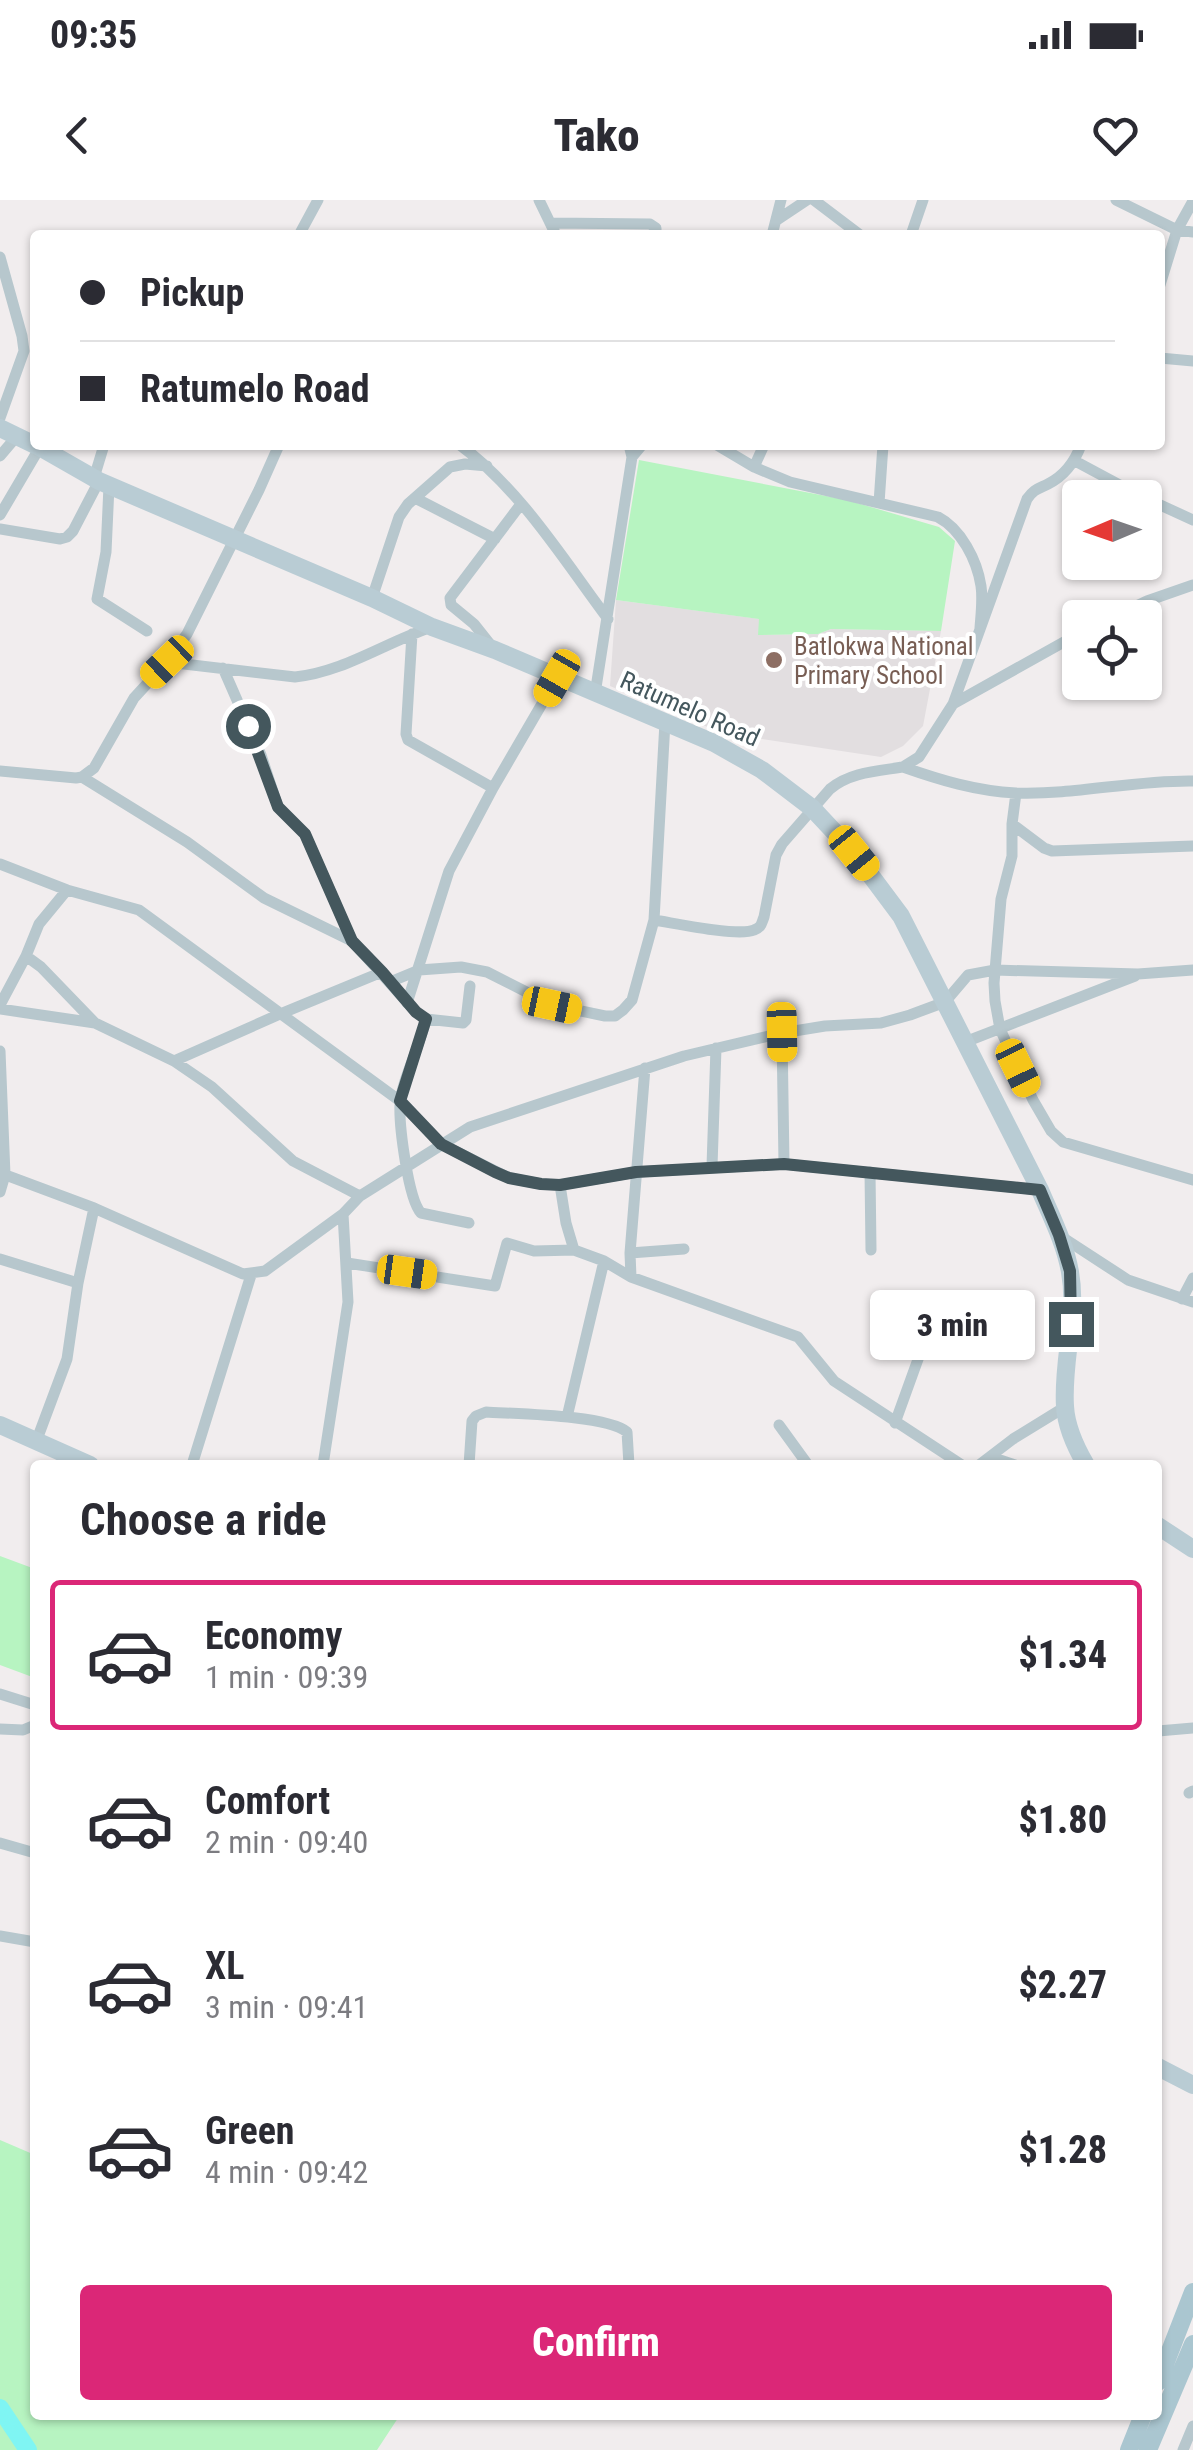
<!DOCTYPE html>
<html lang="en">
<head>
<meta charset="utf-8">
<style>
	body { margin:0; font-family:"Roboto Condensed",sans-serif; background:#f7f7f7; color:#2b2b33; height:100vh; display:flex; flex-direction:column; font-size:38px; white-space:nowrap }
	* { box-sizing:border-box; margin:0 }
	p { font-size:32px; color:#7c7c81 }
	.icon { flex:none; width:55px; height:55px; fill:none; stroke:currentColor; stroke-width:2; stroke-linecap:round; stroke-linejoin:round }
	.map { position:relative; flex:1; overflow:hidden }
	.panel { position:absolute; left:30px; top:1260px; width:1132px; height:960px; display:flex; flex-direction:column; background:#fff; border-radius:10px; box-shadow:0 2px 8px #0004 }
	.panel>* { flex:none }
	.guide { position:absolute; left:30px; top:30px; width:1135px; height:220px; border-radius:10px; box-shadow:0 2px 8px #0004; display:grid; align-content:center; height:220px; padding:0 50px; background:#fff }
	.needle { width:65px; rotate:268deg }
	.controls { position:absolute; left:1062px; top:280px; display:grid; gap:20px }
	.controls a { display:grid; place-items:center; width:100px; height:100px; border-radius:10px; background:#fff; box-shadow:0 2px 8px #0004; font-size:50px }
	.end { position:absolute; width:45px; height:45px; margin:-22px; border:12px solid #44575d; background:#fff; box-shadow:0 0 0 5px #fff }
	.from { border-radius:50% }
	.bubble { position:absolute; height:70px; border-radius:10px; background:#fff; box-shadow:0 2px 8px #0004; font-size:32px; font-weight:800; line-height:70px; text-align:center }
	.car { position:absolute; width:30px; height:60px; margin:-30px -15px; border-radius:12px; box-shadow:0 0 8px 2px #0007; background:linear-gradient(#f5c518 24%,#345 0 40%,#f5c518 0 76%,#345 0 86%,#f5c518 0) }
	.guide b { display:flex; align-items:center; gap:35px; height:95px; font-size:38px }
	.guide b+b { border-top:2px solid #e1e1e2 }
	.guide i { width:25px; height:25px; background:#2b2b33 }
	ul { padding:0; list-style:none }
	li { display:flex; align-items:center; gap:30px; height:150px; margin:0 20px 15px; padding:0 30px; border:5px solid transparent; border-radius:10px }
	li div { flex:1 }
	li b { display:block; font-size:38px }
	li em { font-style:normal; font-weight:800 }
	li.selected { border-color:#db2777 }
	li>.icon { width:90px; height:90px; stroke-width:1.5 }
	h2 { padding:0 50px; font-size:45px; line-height:120px }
	.action { display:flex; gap:20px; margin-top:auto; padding:20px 50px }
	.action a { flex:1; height:115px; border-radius:10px; background:#db2777; color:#fff; font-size:40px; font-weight:800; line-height:115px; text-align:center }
	.status { display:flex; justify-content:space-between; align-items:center; height:70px; padding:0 50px; background:#fff; direction:ltr }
	.status svg { height:28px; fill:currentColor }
	header { display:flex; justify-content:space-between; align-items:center; height:130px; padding:0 50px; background:#fff; font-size:45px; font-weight:800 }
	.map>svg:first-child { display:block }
	.education { fill:#e2dee0 }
	.green { fill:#b7f4c1 }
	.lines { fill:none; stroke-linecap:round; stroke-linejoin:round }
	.river { stroke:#7ff5f3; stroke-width:18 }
	.street { stroke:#b7c7cd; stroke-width:11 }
	.secondary { stroke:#b9ccd4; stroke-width:18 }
	.primary { stroke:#aac6d0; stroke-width:18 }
	.route { stroke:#44575d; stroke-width:12 }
	.education-dot { fill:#8d6e63; stroke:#fff; stroke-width:4 }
	.labels { text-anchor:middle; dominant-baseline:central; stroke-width:8; stroke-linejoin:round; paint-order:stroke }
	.education-label { font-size:25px; fill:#785e54; stroke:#fff; text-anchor:start }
	.street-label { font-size:25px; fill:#44575d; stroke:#fff }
</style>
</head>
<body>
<div class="status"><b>09:35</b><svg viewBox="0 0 49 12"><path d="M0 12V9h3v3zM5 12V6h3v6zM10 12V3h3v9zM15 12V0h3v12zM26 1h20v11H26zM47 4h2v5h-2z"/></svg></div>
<header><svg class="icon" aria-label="back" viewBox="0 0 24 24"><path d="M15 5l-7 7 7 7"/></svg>Tako<svg class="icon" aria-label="heart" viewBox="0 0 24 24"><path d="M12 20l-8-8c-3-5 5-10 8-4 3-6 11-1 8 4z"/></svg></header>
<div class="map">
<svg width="1193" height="2250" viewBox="0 0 1193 2250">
	<rect width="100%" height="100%" fill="#f1edee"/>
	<path class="education" d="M616,400L760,419L759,435L818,434L831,429L941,431L923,526L903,546L881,557L722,533L610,486Z"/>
	<path class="green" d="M639,260L847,300L939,327L955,341L941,431L831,429L818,434L758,435L759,419L616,400Z
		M0,1356L35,1369V1478L0,1465Z
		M0,1940L35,1955V2215H400L377,2250H0Z"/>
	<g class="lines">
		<path class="river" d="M0,2208L28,2250"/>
		<path class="street" d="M539,0L556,35
			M814,0L860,35
			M1116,0L1177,30L1193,32
			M777,20L807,0
			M551,23L650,24L656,28V35
			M299,35L318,0
			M772,35L781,0
			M911,35L923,0
			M0,57L22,136L24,151L0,218
			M1160,85L1177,30L1193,1
			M1160,158L1193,161
			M460,245C521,290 563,359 608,419
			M717,245L754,267L790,282L938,317C961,329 977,360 981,386C983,399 981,414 980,428
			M0,256L17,236
			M632,257L642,245
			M1075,261L1144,298
			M754,267L764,245
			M94,278L104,245
			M109,286L106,352L97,399L147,431
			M415,298L495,339
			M1145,298L1193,320
			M879,303L883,245
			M0,315L40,247
			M0,329L60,339L67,337L73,331L99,281
			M372,398L399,317L408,304L450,267L465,264L487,266
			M1111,418L1147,401L1193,385
			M412,434L406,534L408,540L493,588
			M493,448L474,424L451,405L450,398L521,304
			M167,462L295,477C344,472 386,442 432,427
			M223,468L261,555L278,607L305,634L352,741L416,812L426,819C421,844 401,882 400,904C399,925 408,999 421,1013L469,1023
			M595,494L632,257L629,245
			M953,504L1027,299C1034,289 1038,289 1048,284C1064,276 1075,261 1081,245
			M903,567C940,580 976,591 1016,593C1075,595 1134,580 1193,581
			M0,571L76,578L82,577L94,568L134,498L167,462L187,434L259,290L279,245
			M82,577L187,642L264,698L352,741
			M1016,593L1012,624V656L1001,699L994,783L995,801L1000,829L1033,900L1051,931L1063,942L1193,980
			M1012,624L1044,648L1052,651L1193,646
			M0,664L67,690L139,710L400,901L441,944L509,978L541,984L560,985L637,972L784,964L1040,990
			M67,690L39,724L26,756L41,767L95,823L174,861L212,887L293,961L360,996
			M654,720C674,723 738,737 754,730C762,727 761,724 764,717L776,655L782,644L830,589C850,572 878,571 903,567L919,557L953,504L1080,433
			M390,782L419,770L461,767L487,772L552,805L605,816H615L623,810L632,800L654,720L665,522
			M407,803L449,671L493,588L557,478
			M0,805L26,756
			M0,809L95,823
			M426,819L463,823L466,820L470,786
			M782,833L784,964
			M965,842L1135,776
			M0,851L5,975L0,992
			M174,861L280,814L382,772
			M712,966L716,848
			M870,972L871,1050
			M0,973L94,1008L243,1074L265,1071L343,1014L360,996L470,927L684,856L782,833L825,826L881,823L910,815L945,802L968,775L995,770L1138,774L1193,770
			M560,985L566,1023L574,1050
			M1062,1037L1128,1080L1193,1102
			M630,1053L684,1049
			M0,1059L78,1083
			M347,1063L495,1086L507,1043L534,1051L574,1050L604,1061L631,1077L798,1137L834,1181L962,1265
			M631,1077L630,1053L645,868
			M1182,1099L1193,1078
			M567,1217L604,1061
			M895,1223L934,1115
			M779,1225L808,1265
			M36,1242L67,1159L78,1083L94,1008
			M991,1257L1015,1265
			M192,1265L251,1075
			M323,1265L348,1102L343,1014
			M469,1265L472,1221L476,1216L486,1212C516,1214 606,1215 627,1232L629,1265
			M979,1265L1013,1239L1065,1207
			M0,1494L35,1505
			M0,1529L23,1530L35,1525
			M1158,1531L1193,1528
			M1189,1593L1193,1591
			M0,1643L35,1653
			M0,1736L35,1742
			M1183,2250L1193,2226"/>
		<path class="secondary" d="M0,228L35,245
			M36,245L99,281L372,398L432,427L495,450L714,543L762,570L812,608L854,653L901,716L1040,990C1051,1016 1065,1043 1070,1072C1078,1116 1062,1161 1065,1206C1066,1225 1076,1248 1086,1265
			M0,1225L90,1265
			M1158,1326L1193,1349
			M1158,1867L1193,1885"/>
		<path class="primary" d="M1158,2182L1193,2092
			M1129,2250L1143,2215
			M1148,2250L1193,2144"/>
	</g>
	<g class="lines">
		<path class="route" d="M248,526L278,607L305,634L352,741L382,772L416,812L426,819L400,901L441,944L495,972L509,978L541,984L560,985L636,972L784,964L1040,990L1059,1035L1070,1071L1071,1124"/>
	</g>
	<circle class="education-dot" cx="774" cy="460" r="10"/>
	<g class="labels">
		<g class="education-label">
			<text x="794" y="446">Batlokwa National<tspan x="794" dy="29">Primary School</tspan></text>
		</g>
		<g class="street-label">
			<text transform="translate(690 509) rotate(24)">Ratumelo Road</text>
		</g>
	</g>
</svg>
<div class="controls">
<a><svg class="needle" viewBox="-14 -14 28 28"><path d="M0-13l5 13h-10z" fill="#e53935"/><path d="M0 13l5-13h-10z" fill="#7c7c81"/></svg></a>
<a><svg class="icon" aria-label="locate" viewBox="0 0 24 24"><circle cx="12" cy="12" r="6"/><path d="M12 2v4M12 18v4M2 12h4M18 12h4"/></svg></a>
</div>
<i class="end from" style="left:248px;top:526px"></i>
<i class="end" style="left:1071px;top:1124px"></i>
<div class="bubble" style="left:870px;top:1090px;width:165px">3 min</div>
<i class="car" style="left:167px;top:462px;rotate:226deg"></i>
<i class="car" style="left:557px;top:478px;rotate:210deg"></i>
<i class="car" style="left:854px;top:653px;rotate:141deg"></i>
<i class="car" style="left:552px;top:805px;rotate:102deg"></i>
<i class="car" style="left:782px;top:832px;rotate:179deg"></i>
<i class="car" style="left:1018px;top:868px;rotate:154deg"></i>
<i class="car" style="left:407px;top:1072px;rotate:98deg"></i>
<div class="guide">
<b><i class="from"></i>Pickup</b>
<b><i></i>Ratumelo Road</b>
</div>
<section class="panel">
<h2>Choose a ride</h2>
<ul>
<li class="selected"><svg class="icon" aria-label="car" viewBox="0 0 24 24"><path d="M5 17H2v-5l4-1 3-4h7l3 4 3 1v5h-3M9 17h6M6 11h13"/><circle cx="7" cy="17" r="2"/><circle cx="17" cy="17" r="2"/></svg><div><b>Economy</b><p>1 min · 09:39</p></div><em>$1.34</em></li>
<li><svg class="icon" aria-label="car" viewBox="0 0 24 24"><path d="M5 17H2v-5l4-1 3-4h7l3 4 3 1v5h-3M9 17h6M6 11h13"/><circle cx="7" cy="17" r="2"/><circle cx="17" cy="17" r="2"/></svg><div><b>Comfort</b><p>2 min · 09:40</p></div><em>$1.80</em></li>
<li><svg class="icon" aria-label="car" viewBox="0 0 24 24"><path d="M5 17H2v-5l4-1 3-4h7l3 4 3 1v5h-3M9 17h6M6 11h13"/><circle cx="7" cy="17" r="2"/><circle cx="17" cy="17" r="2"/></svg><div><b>XL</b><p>3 min · 09:41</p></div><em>$2.27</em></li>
<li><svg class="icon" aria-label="car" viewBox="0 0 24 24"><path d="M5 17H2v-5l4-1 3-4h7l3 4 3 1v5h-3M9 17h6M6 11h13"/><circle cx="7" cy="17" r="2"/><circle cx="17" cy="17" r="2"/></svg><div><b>Green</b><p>4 min · 09:42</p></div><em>$1.28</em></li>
</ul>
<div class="action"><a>Confirm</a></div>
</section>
</div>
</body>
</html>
